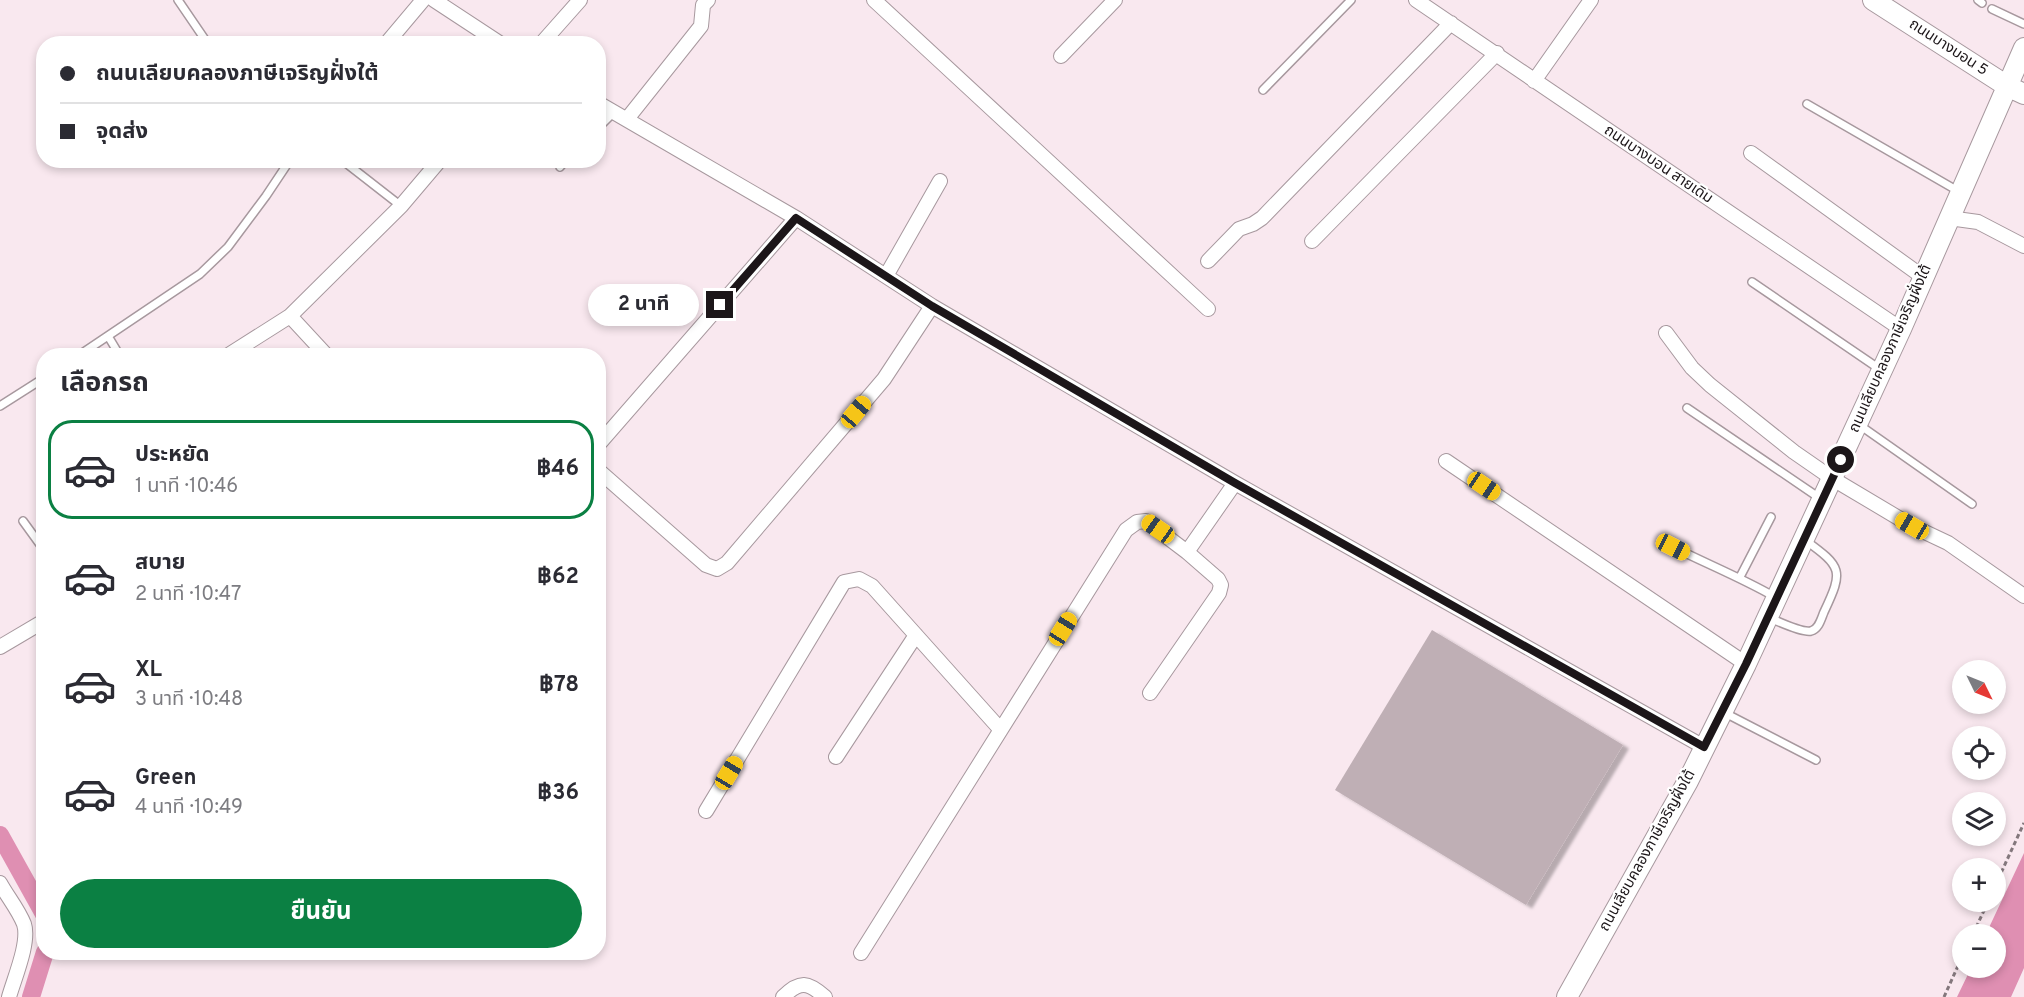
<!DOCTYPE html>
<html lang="th">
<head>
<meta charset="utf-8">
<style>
	body { margin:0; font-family:Overpass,"Noto Sans Thai",sans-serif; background:#f2f2f3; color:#2b2b33; height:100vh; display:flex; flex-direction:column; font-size:22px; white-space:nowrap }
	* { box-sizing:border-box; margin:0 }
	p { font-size:20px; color:#7c7c81 }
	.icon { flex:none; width:33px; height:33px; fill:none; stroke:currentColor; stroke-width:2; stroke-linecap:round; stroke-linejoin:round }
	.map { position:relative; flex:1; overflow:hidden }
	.side { position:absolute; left:36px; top:348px; width:570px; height:612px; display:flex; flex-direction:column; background:#fff; border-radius:24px; box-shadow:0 3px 9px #0003 }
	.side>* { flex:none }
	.top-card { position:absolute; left:36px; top:36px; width:570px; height:132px; border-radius:24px; box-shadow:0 3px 9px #0003; display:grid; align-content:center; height:132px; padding:0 24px; background:#fff }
	.needle { width:39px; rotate:133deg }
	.tools { position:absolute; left:1952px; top:660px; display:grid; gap:12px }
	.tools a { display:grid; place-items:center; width:54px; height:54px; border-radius:50%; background:#fff; box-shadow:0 3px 9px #0003; font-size:30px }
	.end { position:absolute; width:27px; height:27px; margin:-14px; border:8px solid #1c1619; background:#fff; box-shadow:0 0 0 3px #fff }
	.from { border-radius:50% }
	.bubble { position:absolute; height:42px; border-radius:21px; background:#fff; box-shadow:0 3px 9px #0003; font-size:20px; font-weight:700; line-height:42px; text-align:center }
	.car { position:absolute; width:18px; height:36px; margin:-18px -9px; border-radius:8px; box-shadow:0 0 4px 2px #0007; background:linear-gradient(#f5c518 24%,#345 0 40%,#f5c518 0 76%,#345 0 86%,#f5c518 0) }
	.top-card b { display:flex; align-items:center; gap:21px; height:57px; font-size:22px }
	.top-card b+b { border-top:2px solid #e1e1e2 }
	.top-card i { width:15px; height:15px; background:#2b2b33 }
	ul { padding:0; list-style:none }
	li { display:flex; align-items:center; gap:18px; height:99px; margin:0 12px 9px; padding:0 12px; border:3px solid transparent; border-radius:24px }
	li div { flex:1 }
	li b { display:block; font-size:22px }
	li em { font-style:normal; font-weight:700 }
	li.current { border-color:#0b8043 }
	li>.icon { width:54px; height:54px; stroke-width:1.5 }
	h2 { padding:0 24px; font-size:27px; line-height:72px }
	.action { display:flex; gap:12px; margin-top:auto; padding:12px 24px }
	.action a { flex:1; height:69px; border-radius:36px; background:#0b8043; color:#fff; font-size:24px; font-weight:700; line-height:69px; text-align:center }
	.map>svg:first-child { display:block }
	.water { fill:#df8fb2 }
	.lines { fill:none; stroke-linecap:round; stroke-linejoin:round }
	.canal { stroke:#df8fb2; stroke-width:18 }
	.building { fill:#bfafb5; filter:url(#shadow) }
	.lane-casing { stroke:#a7989e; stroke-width:10 }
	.street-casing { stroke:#a7989e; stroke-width:16 }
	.secondary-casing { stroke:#a7989e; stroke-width:22 }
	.path { stroke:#83777c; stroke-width:3; stroke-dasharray:4.5 3; stroke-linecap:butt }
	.lane { stroke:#fff; stroke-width:7 }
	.street { stroke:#fff; stroke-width:14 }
	.secondary { stroke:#fff; stroke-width:20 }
	.route { stroke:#1c1619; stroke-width:8 }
	.labels { text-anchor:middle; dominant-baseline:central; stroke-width:4.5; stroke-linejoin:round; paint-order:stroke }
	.street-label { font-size:15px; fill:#1c1619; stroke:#fff }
</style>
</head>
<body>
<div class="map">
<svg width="2024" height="997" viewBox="0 0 2024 997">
	<defs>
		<filter id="shadow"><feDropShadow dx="6" dy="3.5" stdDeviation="1.5" flood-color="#0004"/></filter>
	</defs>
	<rect width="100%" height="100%" fill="#f9e8ef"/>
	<path class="water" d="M2024,853V968L2011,997H1957L1971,968H1995V934H1986Z"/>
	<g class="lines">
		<path class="canal" d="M0,835L44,914
			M31,997L45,952"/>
	</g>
	<path class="building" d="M1432,630L1623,745L1526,905L1335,790Z"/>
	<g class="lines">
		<defs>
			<path id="lane" d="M178,0L208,44
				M1978,0L1982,3
				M1992,9L2024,24
				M1263,90L1351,0
				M1807,104L1958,191
				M598,128L614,112
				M342,160L401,206
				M560,167L566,160
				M1752,282L1881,370
				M108,336L120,356
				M78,356L200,274L228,247L266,196L290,160
				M0,406L44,378
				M1687,408L1821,499
				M1858,424L1972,504
				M23,521L44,550
				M1673,547C1707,564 1742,578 1775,597
				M1740,577L1771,517
				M1770,618C1779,622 1802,633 1811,631C1819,629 1821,619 1824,612C1844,570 1842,567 1805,540
				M1725,713L1816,760"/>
			<path id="street" d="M434,0L501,44
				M874,0L1208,309
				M1416,0L1901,329
				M386,44L423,0
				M541,44L580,0
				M1061,56L1115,0
				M1534,81L1591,0
				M598,103L796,218L932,306L1235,483L1704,747
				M627,119L701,26L703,5L708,0
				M1751,153L1923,277
				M1949,218L1978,222L2024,246
				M1312,241L1497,53
				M1208,261L1239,229L1253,224L1262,218L1451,23
				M886,276L940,181
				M290,316L327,356
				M1666,333L1692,368L1710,385L1794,452L1833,479L1912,526L1948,543L2024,596
				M227,356L290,316L401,206L440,160
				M598,445L796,218
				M1446,461L1746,664
				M598,470L706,565L717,569L727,563L884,379L932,306
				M0,647L44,621
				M1150,693L1219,593L1221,585L1218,579L1187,552
				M836,757L916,635
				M706,811L844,582L859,579L872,586L1000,729
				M0,883C7,896 18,909 24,924C30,942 14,979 9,997
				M861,953L1126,530L1137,522L1146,521L1187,552L1235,483
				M783,997C800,980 808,982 825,997"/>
			<path id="secondary" d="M1873,0L2007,86L2024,94
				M1567,997L1688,781L1746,664L1901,329L2024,48"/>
		</defs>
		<use href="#lane" class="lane-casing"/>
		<use href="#street" class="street-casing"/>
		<use href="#secondary" class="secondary-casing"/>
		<path class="path" d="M1995,886L2024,823
			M1973,934L1988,902
			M1944,997L1962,957"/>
		<use href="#lane" class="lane"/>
		<use href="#street" class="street"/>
		<use href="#secondary" class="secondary"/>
	</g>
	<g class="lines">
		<path class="route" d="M720,305L796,218L932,306L1235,483L1704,747L1746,664L1841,460"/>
	</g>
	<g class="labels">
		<g class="street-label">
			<text transform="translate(1948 48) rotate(33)">ถนนบางบอน 5</text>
			<text transform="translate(1658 165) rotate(34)">ถนนบางบอน สายเดิม</text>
			<text transform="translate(1891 349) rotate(-66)">ถนนเลียบคลองภาษีเจริญฝั่งใต้</text>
			<text transform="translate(1648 851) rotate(-61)">ถนนเลียบคลองภาษีเจริญฝั่งใต้</text>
		</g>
	</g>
</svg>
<div class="tools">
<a><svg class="needle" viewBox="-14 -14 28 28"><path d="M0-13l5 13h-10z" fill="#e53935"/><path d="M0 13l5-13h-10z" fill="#7c7c81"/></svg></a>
<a><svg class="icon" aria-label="locate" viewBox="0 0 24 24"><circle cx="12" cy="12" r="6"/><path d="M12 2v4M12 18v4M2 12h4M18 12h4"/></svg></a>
<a><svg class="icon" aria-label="layers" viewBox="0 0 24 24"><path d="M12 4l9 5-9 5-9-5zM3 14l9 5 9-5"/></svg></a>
<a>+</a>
<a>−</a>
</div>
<i class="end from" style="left:1841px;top:460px"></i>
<i class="end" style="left:720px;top:305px"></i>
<div class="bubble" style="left:588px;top:284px;width:111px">2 นาที</div>
<i class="car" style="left:856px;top:412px;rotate:40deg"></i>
<i class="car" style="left:1484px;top:486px;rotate:124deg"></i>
<i class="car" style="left:1912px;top:526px;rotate:300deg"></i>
<i class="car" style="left:1158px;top:529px;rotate:305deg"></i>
<i class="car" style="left:1673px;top:547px;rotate:117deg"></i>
<i class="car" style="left:1063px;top:629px;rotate:32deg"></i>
<i class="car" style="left:729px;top:773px;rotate:31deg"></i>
<div class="top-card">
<b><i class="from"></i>ถนนเลียบคลองภาษีเจริญฝั่งใต้</b>
<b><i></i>จุดส่ง</b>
</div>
<section class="side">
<h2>เลือกรถ</h2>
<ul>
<li class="current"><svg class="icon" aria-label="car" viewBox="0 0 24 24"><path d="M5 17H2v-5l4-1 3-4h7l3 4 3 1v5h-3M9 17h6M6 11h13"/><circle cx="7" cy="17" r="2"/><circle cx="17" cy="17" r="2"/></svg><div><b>ประหยัด</b><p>1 นาที · 10:46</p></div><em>฿46</em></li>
<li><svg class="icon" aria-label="car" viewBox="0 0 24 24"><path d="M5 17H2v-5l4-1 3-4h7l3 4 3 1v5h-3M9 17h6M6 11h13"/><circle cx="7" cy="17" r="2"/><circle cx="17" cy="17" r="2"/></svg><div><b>สบาย</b><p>2 นาที · 10:47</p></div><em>฿62</em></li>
<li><svg class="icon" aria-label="car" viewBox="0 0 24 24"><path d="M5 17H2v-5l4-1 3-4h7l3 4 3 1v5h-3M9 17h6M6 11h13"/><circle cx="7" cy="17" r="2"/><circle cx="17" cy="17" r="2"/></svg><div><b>XL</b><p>3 นาที · 10:48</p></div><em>฿78</em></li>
<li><svg class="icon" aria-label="car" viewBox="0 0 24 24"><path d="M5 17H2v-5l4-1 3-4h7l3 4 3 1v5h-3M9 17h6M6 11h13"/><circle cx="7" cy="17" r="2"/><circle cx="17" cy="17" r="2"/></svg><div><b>Green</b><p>4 นาที · 10:49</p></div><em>฿36</em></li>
</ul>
<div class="action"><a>ยืนยัน</a></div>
</section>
</div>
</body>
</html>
